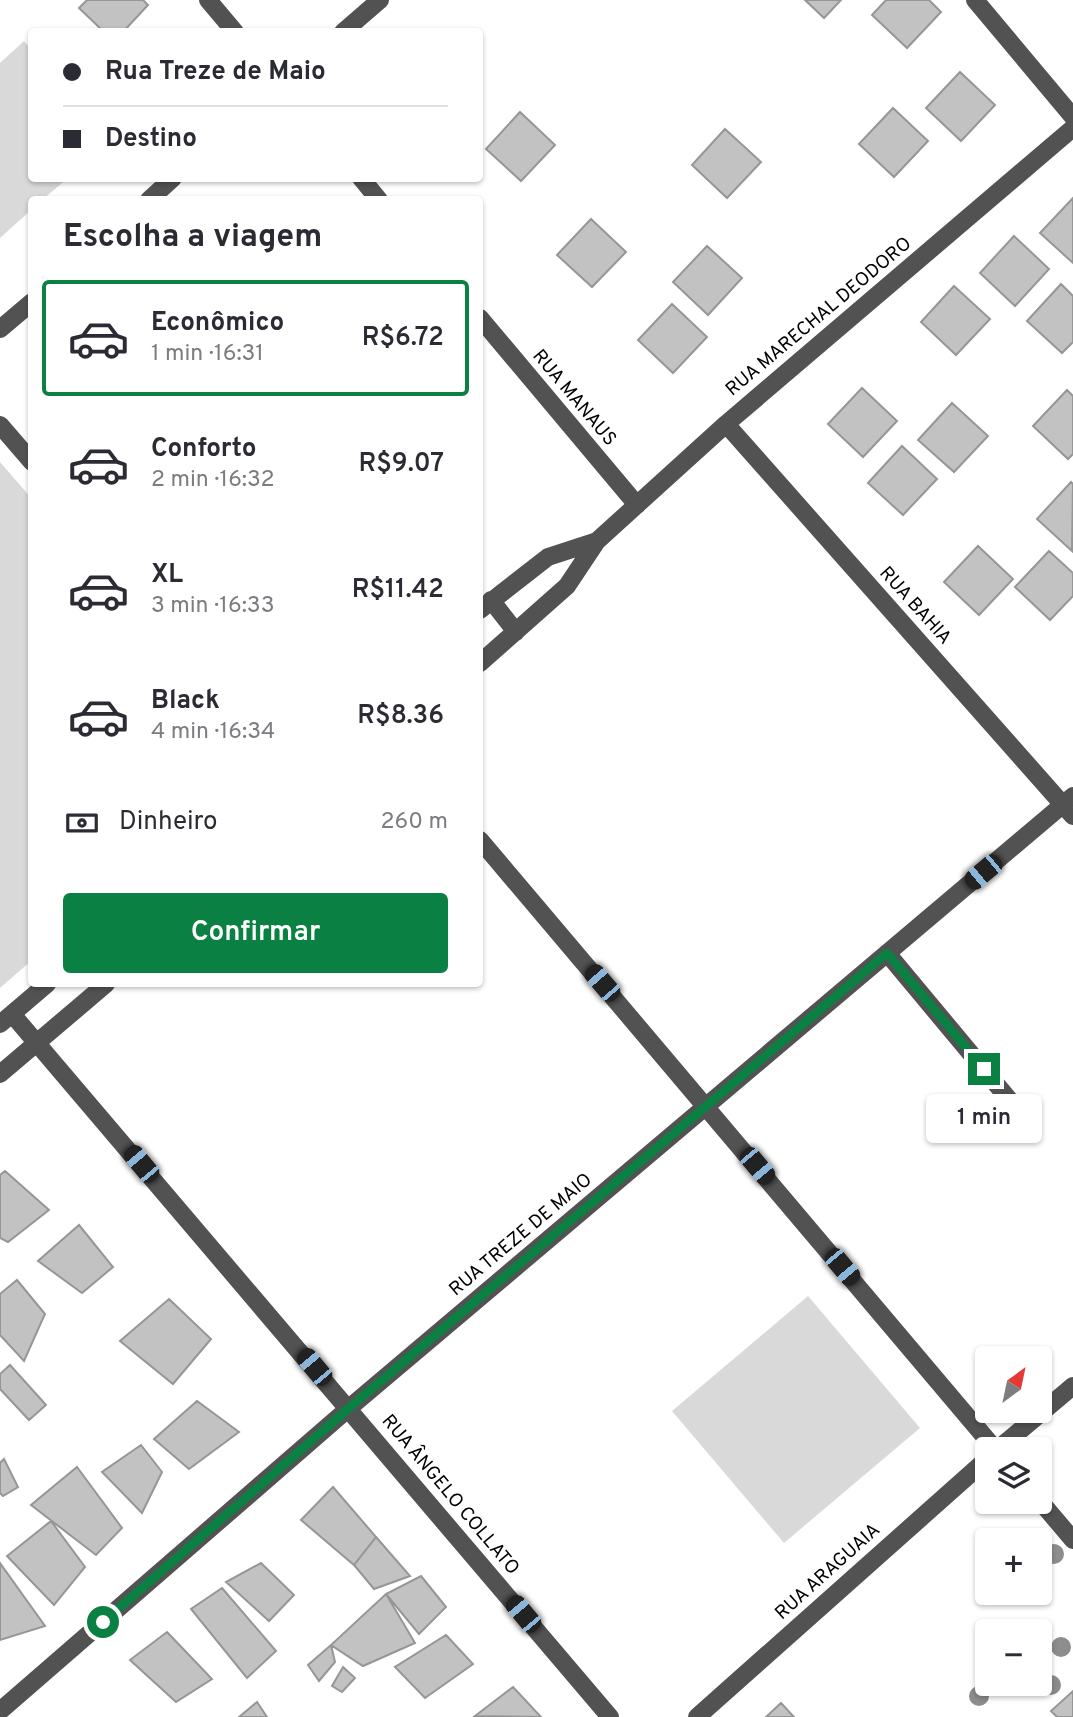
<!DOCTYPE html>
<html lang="pt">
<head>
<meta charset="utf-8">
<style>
	body { margin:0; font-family:Overpass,sans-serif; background:#f7f7f7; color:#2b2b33; height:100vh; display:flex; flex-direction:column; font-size:26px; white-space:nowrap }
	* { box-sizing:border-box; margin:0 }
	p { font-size:23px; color:#7c7c81 }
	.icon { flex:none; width:38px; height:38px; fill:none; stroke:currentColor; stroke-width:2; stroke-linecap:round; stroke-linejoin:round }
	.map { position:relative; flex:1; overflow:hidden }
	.side { position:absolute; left:28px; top:196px; width:455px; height:791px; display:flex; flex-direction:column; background:#fff; border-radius:7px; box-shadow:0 2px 5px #0004 }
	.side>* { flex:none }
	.hud { position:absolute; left:28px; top:28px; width:455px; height:154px; border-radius:7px; box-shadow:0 2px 5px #0004; display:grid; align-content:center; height:154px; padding:0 35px; background:#fff }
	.needle { width:46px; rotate:33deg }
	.controls { position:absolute; left:975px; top:1346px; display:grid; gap:14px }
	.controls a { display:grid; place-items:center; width:77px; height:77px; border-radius:7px; background:#fff; box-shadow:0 2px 5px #0004; font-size:35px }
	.end { position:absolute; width:32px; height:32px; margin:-16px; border:9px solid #0b8043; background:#fff; box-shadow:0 0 0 4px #fff }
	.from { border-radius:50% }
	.bubble { position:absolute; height:49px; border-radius:7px; background:#fff; box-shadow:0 2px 5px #0004; font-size:23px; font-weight:600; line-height:49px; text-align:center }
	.car { position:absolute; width:21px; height:42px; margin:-21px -10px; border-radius:9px; box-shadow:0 0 5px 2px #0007; background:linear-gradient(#222 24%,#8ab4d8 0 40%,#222 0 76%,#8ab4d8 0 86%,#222 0) }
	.hud b { display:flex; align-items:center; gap:24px; height:66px; font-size:26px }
	.hud b+b { border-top:2px solid #e1e1e2 }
	.hud i { width:18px; height:18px; background:#2b2b33 }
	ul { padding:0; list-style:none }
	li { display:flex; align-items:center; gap:21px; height:116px; margin:0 14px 10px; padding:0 21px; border:4px solid transparent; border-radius:7px }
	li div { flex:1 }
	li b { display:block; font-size:26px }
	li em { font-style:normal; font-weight:600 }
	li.active { border-color:#0b8043 }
	li>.icon { width:63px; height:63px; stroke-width:1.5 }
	h2 { padding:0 35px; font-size:32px; line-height:84px }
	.pay { display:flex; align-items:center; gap:18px; height:77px; padding:0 35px; font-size:26px }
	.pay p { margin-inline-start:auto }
	.action { display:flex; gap:14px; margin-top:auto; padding:14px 35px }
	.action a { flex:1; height:80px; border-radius:7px; background:#0b8043; color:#fff; font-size:28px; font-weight:600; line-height:80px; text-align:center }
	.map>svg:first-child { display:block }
	.green { fill:#d9d9d9 }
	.building { fill:#c2c2c2; stroke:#969696; stroke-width:2 }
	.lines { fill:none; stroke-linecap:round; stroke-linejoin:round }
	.minor { stroke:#525252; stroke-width:18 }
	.tree { fill:#8d8d8d }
	.route { stroke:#0b8043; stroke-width:9 }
	.labels { text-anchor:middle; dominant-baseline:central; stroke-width:5; stroke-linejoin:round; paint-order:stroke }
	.street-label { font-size:19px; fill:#000; stroke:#fff }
</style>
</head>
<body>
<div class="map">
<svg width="1073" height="1717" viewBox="0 0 1073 1717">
	<rect width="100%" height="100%" fill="#fff"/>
	<path class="green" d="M24,41L31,50L32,178L67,179L43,199L32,200L31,210L0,238V63Z
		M0,462L32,499L31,961L0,988Z
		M808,1296L920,1428L784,1543L672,1411Z"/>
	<path class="building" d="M87,0H143L148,5L123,32H104L79,8Z
		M805,0H841L824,18Z
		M886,0H929L941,12L907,48L872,15Z
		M960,72L995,105L961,141L926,108Z
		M893,108L928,141L894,177L859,144Z
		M520,112L555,145L521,181L486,149Z
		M725,129L761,162L727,198L692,165Z
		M1073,198V263L1040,233Z
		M591,219L626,252L592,287L557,255Z
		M1014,236L1049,269L1015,306L980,273Z
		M707,246L742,278L708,315L673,282Z
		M1061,284L1073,296V342L1062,353L1027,321Z
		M954,286L990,319L956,355L921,322Z
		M672,304L707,337L673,373L638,340Z
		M862,388L897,421L863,457L828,424Z
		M1067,390L1073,396V454L1068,459L1033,426Z
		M952,403L988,436L954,472L918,440Z
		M902,446L937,479L903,515L868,483Z
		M1071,482L1073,484L1072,551L1037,519Z
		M978,546L1013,579L979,615L944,582Z
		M1049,551L1073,573V596L1050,620L1015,587Z
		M5,1171L49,1210L8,1242L0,1238V1175Z
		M79,1225L113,1267L82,1293L38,1261Z
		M17,1280L45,1314L24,1361L0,1335V1294Z
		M169,1299L211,1339L173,1384L120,1341Z
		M10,1365L46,1405L29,1420L0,1389V1374Z
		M197,1401L239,1432L189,1469L154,1439Z
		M141,1445L162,1472L142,1513L102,1472Z
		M4,1459L18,1487L3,1496L0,1493V1463Z
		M77,1467L122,1528L96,1555L31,1505Z
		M333,1487L376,1537L354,1565L301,1520Z
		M51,1521L85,1567L54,1605L7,1556Z
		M376,1537L410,1576L374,1589L354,1565Z
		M0,1563L45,1626L0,1640Z
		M261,1563L294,1595L269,1621L226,1582Z
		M421,1576L446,1607L419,1634L386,1594Z
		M222,1588L276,1651L247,1678L191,1609Z
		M386,1594L415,1643L363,1666L331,1645Z
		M167,1632L212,1679L176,1702L130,1660Z
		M446,1635L473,1664L425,1698L395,1667Z
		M331,1645L335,1662L319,1681L308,1665Z
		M343,1667L355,1678L342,1692L332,1686Z
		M513,1687L541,1717L475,1716Z
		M1073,1691V1717H1057L1051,1711Z
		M257,1702L267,1717H239Z
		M781,1703L794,1717H766Z"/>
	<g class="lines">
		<path class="minor" d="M208,0L235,32
			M975,0L1073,117
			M343,32L380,0
			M361,178L379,200
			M149,200L173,178
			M480,318L637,505
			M0,329L32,302
			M726,424L1073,816
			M0,425L32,462
			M491,600L516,632
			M480,610L548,557L597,541
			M480,663L567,586L597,541L726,424L1073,128
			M480,840L995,1449
			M887,953L1032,1127
			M12,1014L610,1717
			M0,1024L47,984
			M0,1074L106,984
			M998,1449L1073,1386
			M1040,1501L1073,1540
			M0,1711L349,1408L1073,796
			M697,1717L987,1459"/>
	</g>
	<g class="tree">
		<circle cx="1054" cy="1554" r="10"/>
		<circle cx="1061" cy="1647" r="10"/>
		<circle cx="1051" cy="1685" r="10"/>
		<circle cx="979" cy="1696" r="10"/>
	</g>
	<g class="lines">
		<path class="route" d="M103,1622L349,1408L887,953L984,1069"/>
	</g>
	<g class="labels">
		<g class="street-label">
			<text transform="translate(819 317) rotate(-40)">RUA MARECHAL DEODORO</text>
			<text transform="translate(574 398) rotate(50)">RUA MANAUS</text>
			<text transform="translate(915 606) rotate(48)">RUA BAHIA</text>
			<text transform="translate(521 1235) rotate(-40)">RUA TREZE DE MAIO</text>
			<text transform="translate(450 1495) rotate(50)">RUA ÂNGELO COLLATO</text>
			<text transform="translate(828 1572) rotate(-42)">RUA ARAGUAIA</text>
		</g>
	</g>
</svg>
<div class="controls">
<a><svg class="needle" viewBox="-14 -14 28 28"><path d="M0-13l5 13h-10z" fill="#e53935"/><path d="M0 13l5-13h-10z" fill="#7c7c81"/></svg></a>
<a><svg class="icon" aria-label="layers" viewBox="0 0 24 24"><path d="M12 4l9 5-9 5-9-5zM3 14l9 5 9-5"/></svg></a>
<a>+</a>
<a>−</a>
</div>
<i class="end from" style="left:103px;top:1622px"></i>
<i class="end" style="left:984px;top:1069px"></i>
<div class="bubble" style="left:926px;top:1094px;width:116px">1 min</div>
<i class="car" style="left:983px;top:872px;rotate:230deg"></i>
<i class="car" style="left:602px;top:983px;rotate:319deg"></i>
<i class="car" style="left:141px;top:1164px;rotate:320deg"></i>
<i class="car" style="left:757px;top:1166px;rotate:140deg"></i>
<i class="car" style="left:842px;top:1267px;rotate:140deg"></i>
<i class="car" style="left:314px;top:1367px;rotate:320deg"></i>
<i class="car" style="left:523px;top:1614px;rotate:320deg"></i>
<div class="hud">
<b><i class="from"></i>Rua Treze de Maio</b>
<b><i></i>Destino</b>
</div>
<section class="side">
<h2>Escolha a viagem</h2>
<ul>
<li class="active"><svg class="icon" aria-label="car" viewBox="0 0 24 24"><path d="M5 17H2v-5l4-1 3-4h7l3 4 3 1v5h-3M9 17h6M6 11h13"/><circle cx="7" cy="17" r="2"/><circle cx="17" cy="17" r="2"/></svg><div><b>Econômico</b><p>1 min · 16:31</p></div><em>R$6.72</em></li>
<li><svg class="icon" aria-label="car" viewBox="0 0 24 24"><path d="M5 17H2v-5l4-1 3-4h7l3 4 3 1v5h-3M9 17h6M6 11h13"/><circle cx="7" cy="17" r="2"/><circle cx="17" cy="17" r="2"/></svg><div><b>Conforto</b><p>2 min · 16:32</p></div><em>R$9.07</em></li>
<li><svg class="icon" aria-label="car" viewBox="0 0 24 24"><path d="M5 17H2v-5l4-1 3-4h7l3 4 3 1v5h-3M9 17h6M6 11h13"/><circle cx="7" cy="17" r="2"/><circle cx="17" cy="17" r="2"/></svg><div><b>XL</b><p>3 min · 16:33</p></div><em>R$11.42</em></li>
<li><svg class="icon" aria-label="car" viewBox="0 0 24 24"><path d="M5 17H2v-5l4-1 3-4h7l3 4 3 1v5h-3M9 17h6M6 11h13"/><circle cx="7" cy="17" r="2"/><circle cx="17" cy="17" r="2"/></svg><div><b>Black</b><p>4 min · 16:34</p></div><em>R$8.36</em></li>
</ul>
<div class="pay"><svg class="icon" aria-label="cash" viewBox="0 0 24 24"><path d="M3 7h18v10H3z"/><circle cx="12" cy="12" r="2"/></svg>Dinheiro<p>260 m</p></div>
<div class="action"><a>Confirmar</a></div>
</section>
</div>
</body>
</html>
